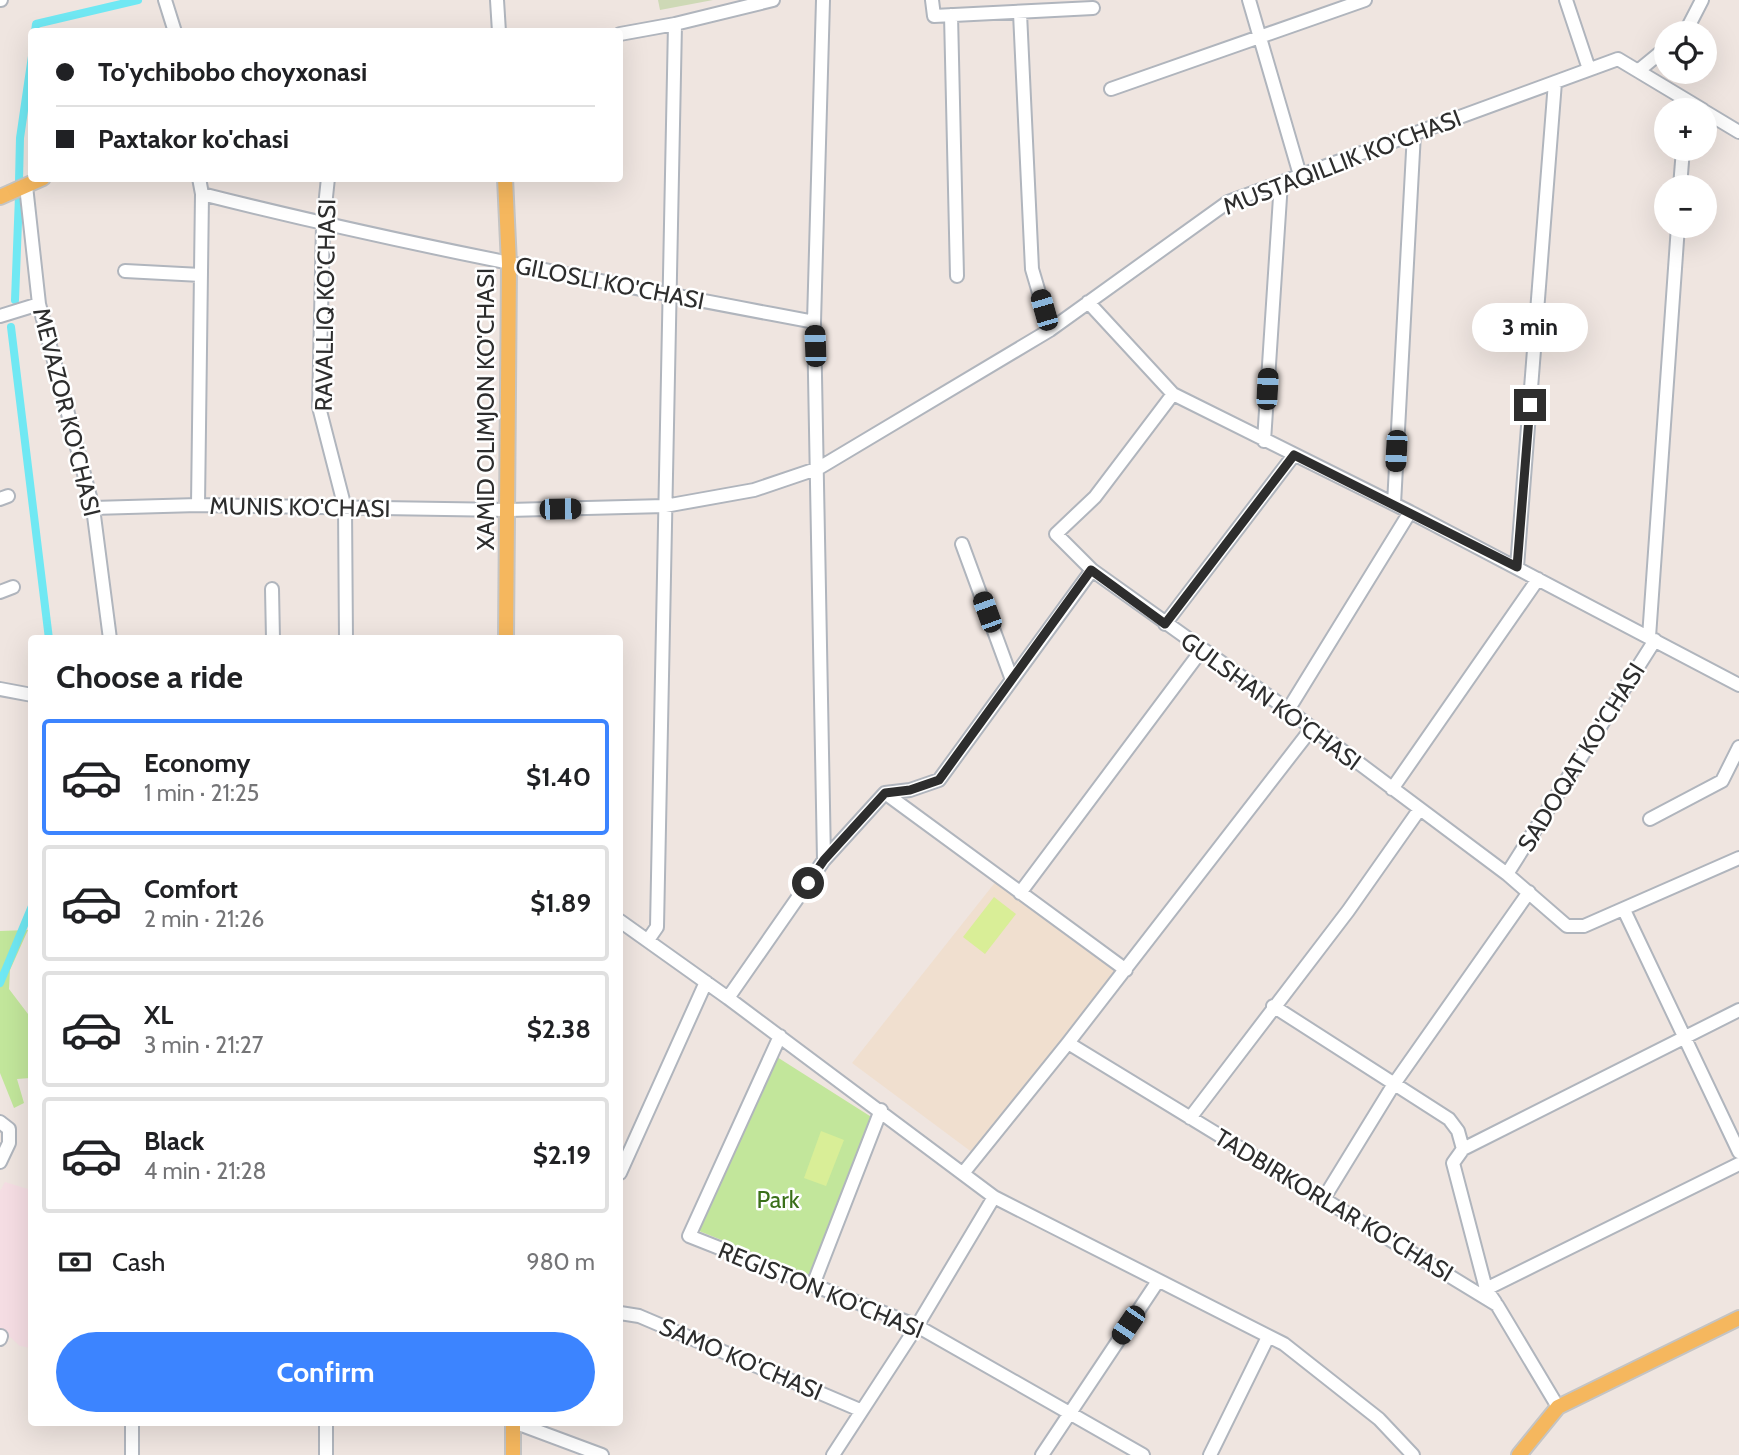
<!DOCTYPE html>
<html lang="en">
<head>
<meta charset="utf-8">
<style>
	body { margin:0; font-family:Cabin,sans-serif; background:#f6f6f6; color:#202124; height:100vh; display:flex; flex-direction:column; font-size:26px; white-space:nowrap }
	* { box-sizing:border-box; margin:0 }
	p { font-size:23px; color:#757577 }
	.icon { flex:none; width:38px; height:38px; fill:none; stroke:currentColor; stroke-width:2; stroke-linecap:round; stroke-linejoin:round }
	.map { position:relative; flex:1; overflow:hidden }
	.drawer { position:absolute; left:28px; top:635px; width:595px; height:791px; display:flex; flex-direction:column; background:#fff; border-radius:7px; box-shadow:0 7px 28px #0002 }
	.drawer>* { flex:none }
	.guide { position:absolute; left:28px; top:28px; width:595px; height:154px; border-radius:7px; box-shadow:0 7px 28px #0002; display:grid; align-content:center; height:154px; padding:0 28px; background:#fff }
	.fabs { position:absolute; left:1654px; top:21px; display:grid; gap:14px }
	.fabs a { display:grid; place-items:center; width:63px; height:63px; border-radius:50%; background:#fff; box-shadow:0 7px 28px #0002; font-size:35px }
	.end { position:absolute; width:32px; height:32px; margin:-16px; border:9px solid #2d2d2d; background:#fff; box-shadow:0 0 0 4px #fff }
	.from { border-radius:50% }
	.bubble { position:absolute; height:49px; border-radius:24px; background:#fff; box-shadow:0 7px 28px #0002; font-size:23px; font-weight:700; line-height:49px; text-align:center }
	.car { position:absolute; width:21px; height:42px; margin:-21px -10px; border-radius:9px; box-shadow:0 0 5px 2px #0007; background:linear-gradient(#222 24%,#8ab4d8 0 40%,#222 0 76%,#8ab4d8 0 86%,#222 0) }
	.guide b { display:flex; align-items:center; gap:24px; height:66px; font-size:26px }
	.guide b+b { border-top:2px solid #e0e0e0 }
	.guide i { width:18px; height:18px; background:#202124 }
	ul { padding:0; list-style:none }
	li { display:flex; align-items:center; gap:21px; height:116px; margin:0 14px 10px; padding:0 14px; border:4px solid #e0e0e0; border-radius:7px }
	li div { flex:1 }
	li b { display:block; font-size:26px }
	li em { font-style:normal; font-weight:700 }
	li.current { border-color:#3c84ff }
	li>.icon { width:63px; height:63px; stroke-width:1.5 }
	h2 { padding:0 28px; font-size:32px; line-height:84px }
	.pay { display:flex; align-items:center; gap:18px; height:77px; padding:0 28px; font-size:26px }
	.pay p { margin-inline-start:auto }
	.cta { display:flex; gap:14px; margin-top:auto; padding:14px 28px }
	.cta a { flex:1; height:80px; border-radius:42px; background:#3c84ff; color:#fff; font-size:28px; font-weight:700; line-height:80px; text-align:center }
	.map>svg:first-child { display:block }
	.education { fill:#f0dfcf }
	.medical { fill:#f5dde3 }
	.green { fill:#c2e69b }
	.cemetery { fill:#ced9b6 }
	.pitch { fill:#d9ee97 }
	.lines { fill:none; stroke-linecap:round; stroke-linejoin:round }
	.canal { stroke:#70e8f3; stroke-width:8 }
	.minor-casing { stroke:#b0b5bd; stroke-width:16 }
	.major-casing { stroke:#c4c4c4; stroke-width:18 }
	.minor { stroke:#fff; stroke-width:12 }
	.major { stroke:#f5b75e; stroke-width:14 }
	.route { stroke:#2d2d2d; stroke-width:9 }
	.labels { text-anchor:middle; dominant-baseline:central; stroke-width:5; stroke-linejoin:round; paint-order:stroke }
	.street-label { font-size:24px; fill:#2d2d2d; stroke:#fff }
	.park-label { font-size:24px; fill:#3a6f19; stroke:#fff }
</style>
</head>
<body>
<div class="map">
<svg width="1739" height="1455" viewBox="0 0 1739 1455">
	<rect width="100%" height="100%" fill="#efe5e0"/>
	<path class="education" d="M997,880L1117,970L973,1153L852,1063Z"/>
	<path class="medical" d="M5,1182L31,1190V1348L20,1346L0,1328V1191Z"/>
	<path class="green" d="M28,930L10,970L9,989L28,1014L30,1078L17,1079L24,1103L14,1108L0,1073V931Z
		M777,1057L873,1118L809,1275L699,1231Z"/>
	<path class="cemetery" d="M658,0H713L660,10Z"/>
	<path class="pitch" d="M994,897L1016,914L985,954L963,937Z
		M821,1131L844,1140L826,1186L804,1178Z"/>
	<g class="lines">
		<path class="canal" d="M35,32L36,24L138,0
			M19,181L20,138L32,56
			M15,300L19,196
			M11,327L49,639
			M0,983L32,906"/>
		<defs>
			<path id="minor" d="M0,0H1
				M165,0L175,32
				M497,0L499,32
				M932,0L934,16L1093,8
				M1249,0L1300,175
				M1566,0L1589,69
				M1020,13L1032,269L1050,330
				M951,15L957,276
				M1685,33L1702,0
				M620,34L675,24L773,0
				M1638,71L1666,48
				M1111,89L1365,0
				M1704,111L1739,132
				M328,178L323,225L319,407L345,508L346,639
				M26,186L39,304L93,508L110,639
				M1680,187L1683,149
				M202,194C404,245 609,283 814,322
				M125,271L201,275
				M1088,302L1173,394L1410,512L1739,685
				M0,316L39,304
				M1173,394L1095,497L1056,534L1092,570L1288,710L1507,874L1567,926H1584L1739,858
				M1264,441L1281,182
				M0,499L8,496
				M1394,504L1414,133
				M198,505L202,194L199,178
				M93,508L198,505L508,510L665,506L754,490L819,468L1050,330L1228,202L1618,59L1703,110
				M962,544L1012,680
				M1517,567L1555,82
				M272,589L273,639
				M0,592L13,587
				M1165,624L1294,455
				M1649,637L1678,226
				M0,689L32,695
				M1288,710L1410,512
				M1392,789L1538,579
				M885,793L1126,970
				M1650,819L1722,781L1739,747
				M824,860L885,793L910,790L939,780L1092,570
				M1507,874L1655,640
				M1020,893L1201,651
				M1624,910L1739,1152
				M620,921L728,998L994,1197L1284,1344L1379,1419L1413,1455
				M648,940L657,927L675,24
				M728,998L824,860L814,322L823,0
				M1273,1006L1449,1119L1458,1131L1463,1149L1739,1010
				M780,1036L689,1236L917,1326L1143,1455
				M1068,1043L1497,1305L1558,1407
				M1190,1118L1348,911L1419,810
				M0,1122L9,1129V1143L0,1162
				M1463,1149L1453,1163L1486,1289
				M964,1172L1068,1043L1312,728
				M620,1173L706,982
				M1324,1198L1394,1084L1529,892
				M813,1285L881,1110
				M1495,1302L1486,1289L1739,1164
				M620,1313L639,1316L860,1410
				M0,1339L1,1336
				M132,1423V1455
				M516,1423L602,1455
				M326,1455V1423
				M833,1455L917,1326L994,1197
				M1042,1455L1158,1281
				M1210,1455L1268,1337"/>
			<path id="major" d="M505,178L509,264L506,639
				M0,197L43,178
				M513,1423V1455
				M1519,1455L1558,1407L1739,1318"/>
		</defs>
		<use href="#minor" class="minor-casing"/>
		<use href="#major" class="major-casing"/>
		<use href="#minor" class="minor"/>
		<use href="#major" class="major"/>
	</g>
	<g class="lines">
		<path class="route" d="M808,883L824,860L885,793L910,790L939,780L1091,570L1165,624L1294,455L1517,567L1530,405"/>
	</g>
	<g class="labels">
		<g class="street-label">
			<text transform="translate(1342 162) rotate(-21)">MUSTAQILLIK KO'CHASI</text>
			<text transform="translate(610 283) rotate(11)">GILOSLI KO'CHASI</text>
			<text transform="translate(325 305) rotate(-89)">RAVALLIQ KO'CHASI</text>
			<text transform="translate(485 409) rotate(-90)">XAMID OLIMJON KO'CHASI</text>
			<text transform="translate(67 412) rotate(76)">MEVAZOR KO'CHASI</text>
			<text transform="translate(300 507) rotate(1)">MUNIS KO'CHASI</text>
			<text transform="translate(1271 701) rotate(36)">GULSHAN KO'CHASI</text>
			<text transform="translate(1581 757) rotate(-58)">SADOQAT KO'CHASI</text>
			<text transform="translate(1334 1205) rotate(31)">TADBIRKORLAR KO'CHASI</text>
			<text transform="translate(821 1290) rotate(22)">REGISTON KO'CHASI</text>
			<text transform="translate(741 1359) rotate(23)">SAMO KO'CHASI</text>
		</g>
		<g class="park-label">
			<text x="778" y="1199">Park</text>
		</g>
	</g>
</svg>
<div class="fabs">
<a><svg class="icon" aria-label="locate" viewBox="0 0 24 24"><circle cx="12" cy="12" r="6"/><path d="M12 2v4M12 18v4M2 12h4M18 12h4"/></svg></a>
<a>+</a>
<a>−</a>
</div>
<i class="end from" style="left:808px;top:883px"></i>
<i class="end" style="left:1530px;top:405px"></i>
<div class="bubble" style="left:1472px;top:303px;width:116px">3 min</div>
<i class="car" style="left:1044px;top:310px;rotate:344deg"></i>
<i class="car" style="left:815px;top:346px;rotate:358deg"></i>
<i class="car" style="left:1267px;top:389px;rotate:3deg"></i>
<i class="car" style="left:1396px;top:451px;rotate:183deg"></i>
<i class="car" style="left:560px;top:509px;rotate:89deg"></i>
<i class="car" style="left:987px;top:612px;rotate:340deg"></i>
<i class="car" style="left:1128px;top:1325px;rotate:214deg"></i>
<div class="guide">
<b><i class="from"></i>To'ychibobo choyxonasi</b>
<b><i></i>Paxtakor ko'chasi</b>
</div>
<section class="drawer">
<h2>Choose a ride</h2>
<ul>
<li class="current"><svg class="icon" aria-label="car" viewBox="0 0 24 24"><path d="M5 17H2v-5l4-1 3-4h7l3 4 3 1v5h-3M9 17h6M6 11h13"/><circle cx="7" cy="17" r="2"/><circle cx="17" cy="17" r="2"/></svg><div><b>Economy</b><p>1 min · 21:25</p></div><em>$1.40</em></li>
<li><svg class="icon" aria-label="car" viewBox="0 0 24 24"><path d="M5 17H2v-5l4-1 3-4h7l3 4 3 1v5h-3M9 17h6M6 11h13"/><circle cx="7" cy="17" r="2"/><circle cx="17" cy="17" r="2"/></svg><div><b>Comfort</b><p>2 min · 21:26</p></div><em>$1.89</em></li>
<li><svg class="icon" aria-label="car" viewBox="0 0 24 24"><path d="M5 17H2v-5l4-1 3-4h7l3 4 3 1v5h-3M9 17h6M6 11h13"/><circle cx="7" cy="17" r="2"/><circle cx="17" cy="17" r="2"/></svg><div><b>XL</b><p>3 min · 21:27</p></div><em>$2.38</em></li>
<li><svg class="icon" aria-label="car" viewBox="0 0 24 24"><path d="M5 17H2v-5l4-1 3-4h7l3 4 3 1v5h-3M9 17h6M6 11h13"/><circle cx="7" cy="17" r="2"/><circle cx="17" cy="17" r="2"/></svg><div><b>Black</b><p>4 min · 21:28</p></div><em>$2.19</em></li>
</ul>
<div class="pay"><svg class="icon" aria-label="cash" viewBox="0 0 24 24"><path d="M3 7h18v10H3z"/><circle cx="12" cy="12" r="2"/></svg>Cash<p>980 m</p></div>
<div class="cta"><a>Confirm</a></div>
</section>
</div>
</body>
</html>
